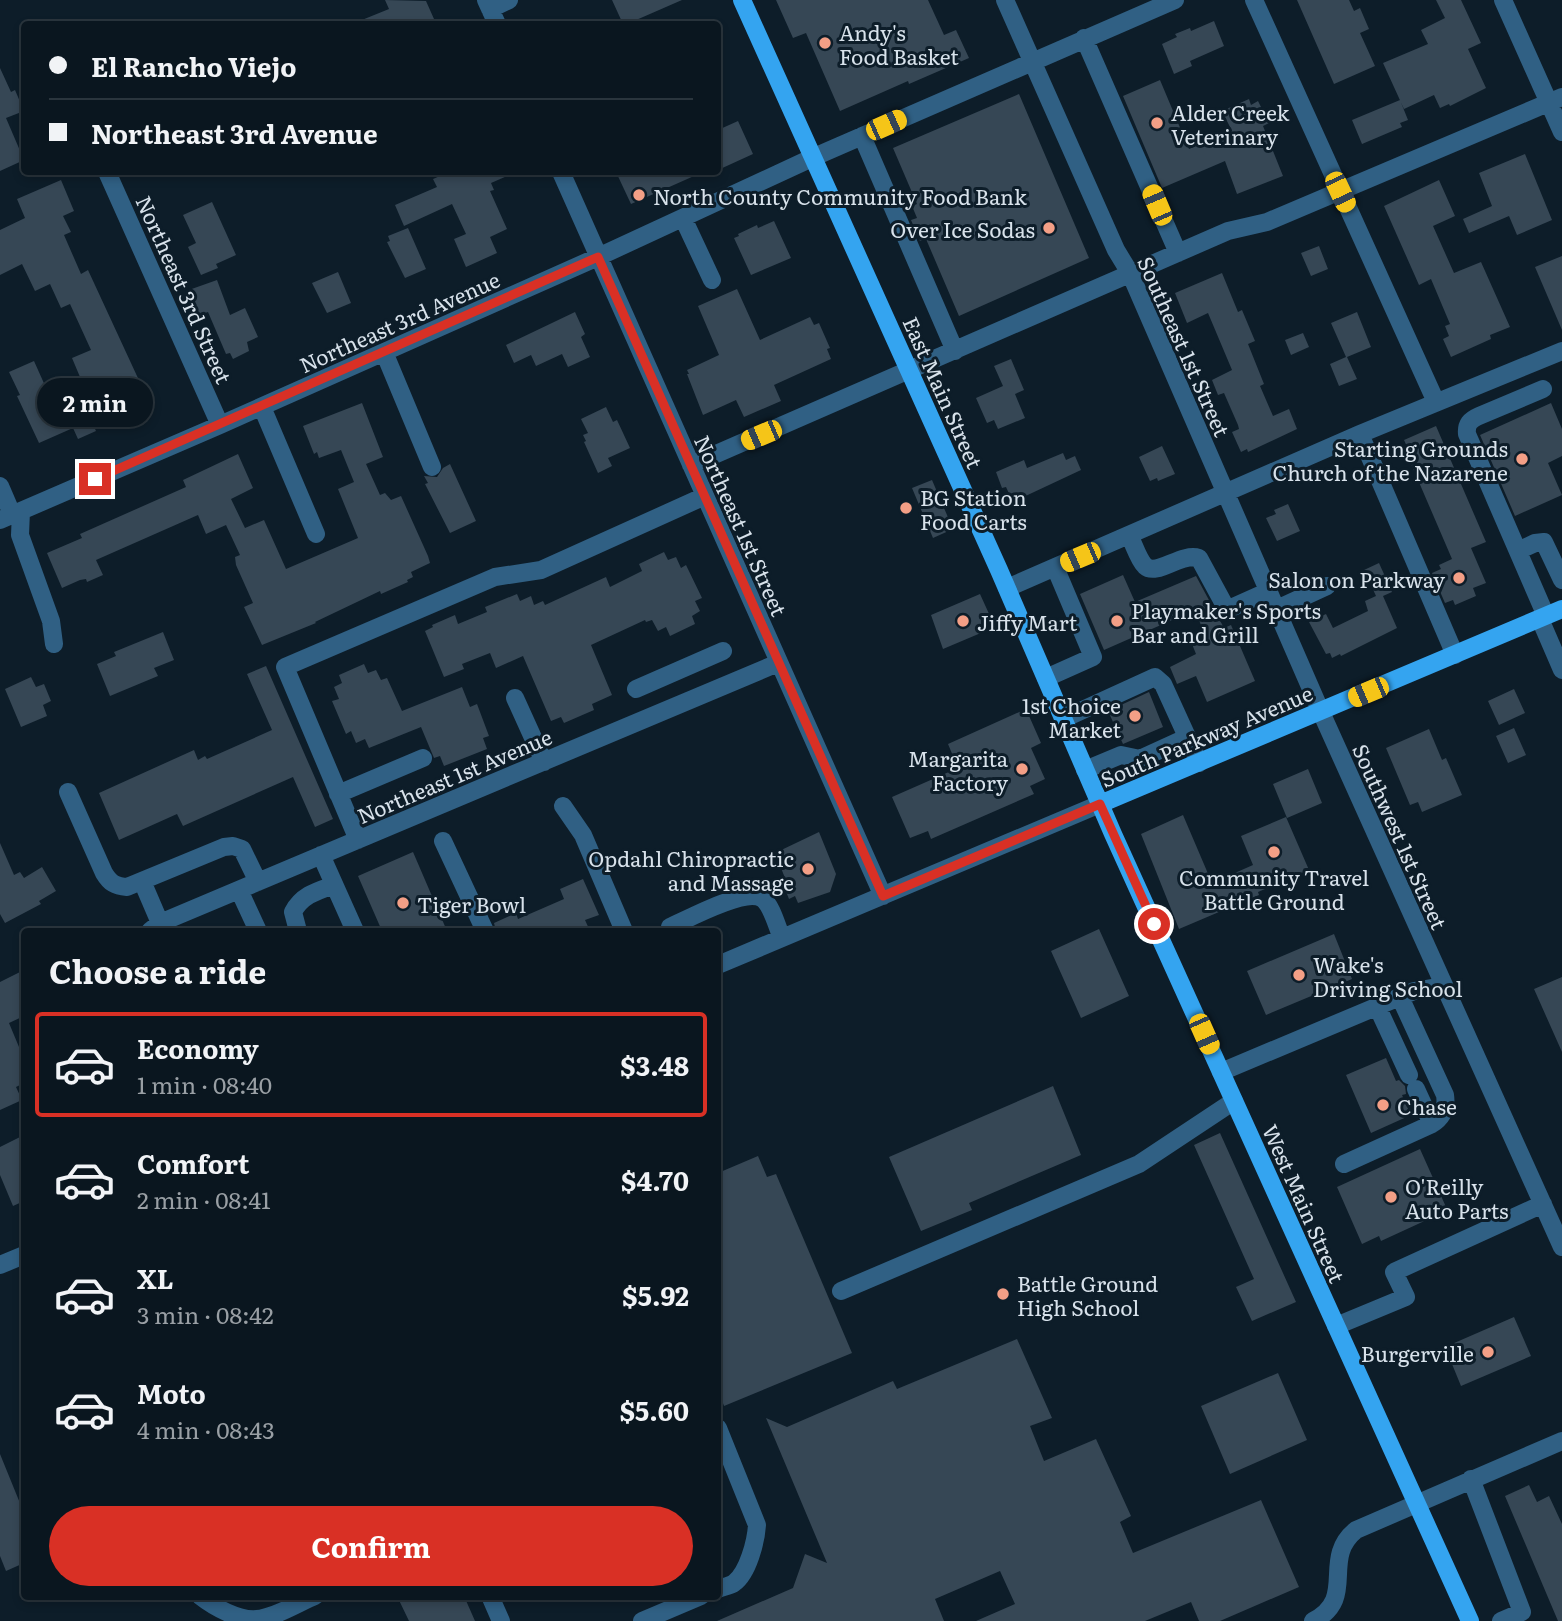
<!DOCTYPE html>
<html lang="en">
<head>
<meta charset="utf-8">
<style>
	body { margin:0; font-family:Literata,serif; background:#131f28; color:#f1f3f6; height:100vh; display:flex; flex-direction:column; font-size:26px; white-space:nowrap }
	* { box-sizing:border-box; margin:0 }
	p { font-size:23px; color:#999fa4 }
	.icon { flex:none; width:38px; height:38px; fill:none; stroke:currentColor; stroke-width:2; stroke-linecap:round; stroke-linejoin:round }
	.map { position:relative; flex:1; overflow:hidden }
	.sheet { position:absolute; left:21px; top:928px; width:700px; height:672px; display:flex; flex-direction:column; background:#0a161f; border-radius:7px; box-shadow:0 4px 10px #0003,0 0 0 2px #2a353d }
	.sheet>* { flex:none }
	.top-card { position:absolute; left:21px; top:21px; width:700px; height:154px; border-radius:7px; box-shadow:0 4px 10px #0003,0 0 0 2px #2a353d; display:grid; align-content:center; height:154px; padding:0 28px; background:#0a161f }
	.end { position:absolute; width:32px; height:32px; margin:-16px; border:9px solid #d93025; background:#fff; box-shadow:0 0 0 4px #fff }
	.from { border-radius:50% }
	.bubble { position:absolute; height:49px; border-radius:24px; background:#0a161f; box-shadow:0 4px 10px #0003,0 0 0 2px #2a353d; font-size:23px; font-weight:700; line-height:49px; text-align:center }
	.car { position:absolute; width:21px; height:42px; margin:-21px -10px; border-radius:9px; box-shadow:0 0 5px 2px #0007; background:linear-gradient(#f5c518 24%,#345 0 40%,#f5c518 0 76%,#345 0 86%,#f5c518 0) }
	.top-card b { display:flex; align-items:center; gap:24px; height:66px; font-size:26px }
	.top-card b+b { border-top:2px solid #2a353d }
	.top-card i { width:18px; height:18px; background:#f1f3f6 }
	ul { padding:0; list-style:none }
	li { display:flex; align-items:center; gap:21px; height:105px; margin:0 14px 10px; padding:0 14px; border:4px solid transparent; border-radius:7px }
	li div { flex:1 }
	li b { display:block; font-size:26px }
	li em { font-style:normal; font-weight:700 }
	li.current { border-color:#d93025 }
	li>.icon { width:63px; height:63px; stroke-width:1.5 }
	h2 { padding:0 28px; font-size:32px; line-height:84px }
	.action { display:flex; gap:14px; margin-top:auto; padding:14px 28px }
	.action a { flex:1; height:80px; border-radius:42px; background:#d93025; color:#fff; font-size:28px; font-weight:700; line-height:80px; text-align:center }
	.map>svg:first-child { display:block }
	.building { fill:#364755 }
	.lines { fill:none; stroke-linecap:round; stroke-linejoin:round }
	.minor { stroke:#306084; stroke-width:18 }
	.major { stroke:#34a4f0; stroke-width:18 }
	.route { stroke:#d93025; stroke-width:9 }
	.poi-dot { fill:#f39f86; stroke:#0d1d29; stroke-width:2.5 }
	.labels { text-anchor:middle; dominant-baseline:central; stroke-width:6; stroke-linejoin:round; paint-order:stroke }
	.poi-label { font-size:21px; fill:#d8e2eb; stroke:#0d1d29; text-anchor:start }
	.street-label { font-size:21px; fill:#d8e2eb; stroke:#0d1d29 }
</style>
</head>
<body>
<div class="map">
<svg width="1562" height="1621" viewBox="0 0 1562 1621">
	<rect width="100%" height="100%" fill="#0d1d29"/>
	<path class="building" d="M385,0L426,1L434,19L422,24H352L389,9Z
		M612,0H682L627,24H623Z
		M776,0H928L944,35L956,30L969,58L909,84L908,81L840,111L806,33L793,38Z
		M1297,0H1349L1354,11L1360,8L1369,29L1360,33L1375,66L1334,84Z
		M1436,0H1461L1481,43L1468,49L1486,88L1450,106L1449,104L1440,108L1434,95L1404,109L1383,63L1428,44L1421,30L1445,18Z
		M1214,21L1224,46L1190,61L1192,66L1174,74L1162,44L1177,37L1175,34L1190,28L1191,31Z
		M0,68L11,92L15,90L24,111L6,118L24,160L0,171Z
		M1160,80L1189,149L1232,131L1222,111L1249,99L1251,105L1258,101L1269,123L1263,126L1283,176L1237,194L1225,161L1162,188L1123,96Z
		M1019,94L1089,258L959,316L926,239L920,241L911,220L917,218L912,206L917,204L893,148Z
		M1400,100L1408,120L1400,123L1402,127L1362,144L1352,120Z
		M738,121L753,154L718,170V130Z
		M1525,154L1552,220L1517,235L1509,216L1469,233L1463,219L1492,206L1479,173Z
		M438,172H516L491,183L494,190L490,191L507,229L490,237L497,253L466,267L454,239L466,234L452,204L404,226L395,205L437,187L433,179L440,176Z
		M616,172H703L631,204Z
		M61,180L74,211L63,216L71,232L64,235L81,274L88,270L149,402L125,413L112,385L88,396L72,358L91,350L70,304L61,308L50,284L35,291L22,264L0,275V230L25,218L17,199Z
		M1439,180L1455,216L1433,226L1454,273L1481,262L1510,327L1490,335L1491,339L1451,357L1443,339L1449,336L1445,326L1450,324L1431,279L1419,285L1384,206Z
		M212,202L236,255L216,264L218,268L201,275L188,247L196,243L183,215Z
		M774,221L791,258L751,275L734,238L739,236L738,234L757,225L758,228Z
		M408,228L426,269L405,278L387,242L390,241L388,236Z
		M1319,246L1328,269L1311,276L1301,253Z
		M1562,256V330L1535,267Z
		M338,272L351,303L327,313L312,283Z
		M1222,273L1238,312L1242,310L1255,341L1248,344L1264,384L1260,386L1273,416L1289,409L1297,429L1248,452L1247,449L1241,452L1232,432L1239,429L1238,425L1224,393L1218,395L1212,380L1232,370L1208,313L1187,323L1175,293Z
		M217,280L230,315L245,308L258,337L247,342L249,351L233,359L230,353L226,354L208,312L196,316L186,291Z
		M737,289L760,340L810,317L814,325L819,323L830,348L827,349L831,359L774,385L781,401L744,417L736,400L703,415L687,374H689L687,370L719,355L698,306Z
		M575,312L585,334L581,337L590,357L568,367L562,354L536,366L531,355L514,363L506,345Z
		M1357,312L1371,347L1347,357L1357,379L1339,386L1330,364L1346,357L1331,323Z
		M1303,333L1309,347L1291,355L1285,340Z
		M1011,359L1024,390L1015,394L1025,418L998,429L994,420L987,423L976,398L1003,386L994,366Z
		M34,361L51,399L76,388L96,431L78,439L73,428L39,443L17,396L20,395L9,372Z
		M362,403L383,457L366,464L380,495L385,493L391,500L401,496L428,556L430,563L411,572L413,577L407,580L408,582L381,594L380,591L315,622L316,623L262,645L244,607L253,603L236,565L235,557L240,555L226,525L206,534L198,515L96,560L103,575L87,582L86,579L80,580L62,588L47,553L82,538L80,534L186,487L183,480L238,454L253,488L231,499L245,528L264,520L286,569L358,538L338,489L354,482L341,450L319,458L317,452L314,454L303,426Z
		M1551,403L1562,429V456L1548,463L1562,495L1515,516L1480,435Z
		M606,407L613,422L617,420L630,448L608,458L612,466L598,473L584,442L586,441L583,435L588,433L581,419Z
		M1436,426L1486,542L1471,548L1486,583L1473,588L1476,596L1455,605L1453,600L1445,603L1432,573L1441,569L1439,565L1452,559L1406,452L1409,451L1404,440Z
		M1162,446L1175,474L1158,481L1157,478L1150,481L1139,457Z
		M1063,453L1066,460L1075,456L1081,470L1017,500V498L1012,500L1006,487L1002,488L996,472L1024,460L1027,468Z
		M450,464L476,521L450,533L425,484L428,483L424,476L437,477L443,468Z
		M932,480L953,529L933,538L912,488Z
		M1288,504L1300,531L1277,541L1266,518L1276,514L1274,510Z
		M664,552L668,560L676,557L681,568L686,565L702,598L695,601L700,611L692,616L695,624L670,636L666,627L658,631L652,620L646,622L645,620L591,645L612,695L592,704L594,710L564,723L561,717L551,721L523,656L496,668L490,653L462,664L464,669L444,677L425,631L433,627L432,625L455,615L458,624L487,612L485,607L517,594L520,601L531,596L534,605L543,601L545,605L606,577L610,587L642,571L639,564Z
		M1379,563L1392,592L1383,596L1397,628L1341,656L1340,654L1332,658L1330,653L1326,654L1309,622L1326,614L1333,628L1368,611L1365,601L1376,596L1364,570Z
		M1123,575L1135,602L1196,576L1224,628L1231,625L1255,681L1207,702L1196,676L1177,684L1170,667L1196,654L1192,644L1206,638L1195,610L1104,650L1080,594Z
		M980,594L995,627L943,649L931,615Z
		M163,632L174,660L154,668L158,676L110,696L97,664L116,656L114,652Z
		M364,664L368,673L376,670L381,680L387,678L402,711L462,687L470,707L477,704L489,736L483,738L487,749L444,766L440,756L434,758L421,727L369,748L365,739L356,743L351,731L346,734L332,701L339,699L334,687L342,683L339,675Z
		M266,666L333,819L315,827L293,777L183,826L177,814L119,840L99,793L194,750L198,760L205,756L207,759L272,730L247,674Z
		M31,677L36,687L44,684L51,701L43,705L47,716L21,727L5,689Z
		M1514,689L1525,713L1499,725L1488,701Z
		M1149,692L1163,727L1123,744L1108,711Z
		M1026,709L1041,743L1031,748L1045,779L1030,786L1034,794L931,839L928,831L910,838L892,797L958,768L948,744Z
		M1514,728L1526,755L1508,763L1496,736Z
		M1429,729L1442,760L1446,758L1462,795L1422,812L1418,802L1410,805L1386,748Z
		M1308,769L1322,803L1287,818L1273,784Z
		M1183,815L1212,883L1253,865L1241,836L1286,817L1309,870L1258,892L1259,895L1179,929L1141,834Z
		M819,832L836,874L830,892L798,903L795,896L789,899L781,879L785,878L775,853Z
		M0,843L14,875L20,872L24,878L42,867L56,891L39,901L41,904L5,923L0,914Z
		M413,852L447,931H382L358,876Z
		M583,879L599,915L585,920L590,931H496L494,923L516,913L518,919L564,899L560,889Z
		M1099,929L1129,996L1081,1018L1051,951Z
		M1334,934L1352,979L1266,1015L1247,971Z
		M24,970V1016L9,1023L24,1059V1083L16,1087L22,1100L0,1110V982Z
		M1562,977V1052L1534,989Z
		M1386,1058L1396,1081L1399,1080L1405,1086L1406,1094L1402,1095L1411,1115L1371,1133L1346,1075Z
		M1053,1086L1081,1155L969,1203L972,1210L921,1231L889,1157Z
		M1220,1133L1296,1302L1252,1321L1236,1287L1254,1279L1194,1145Z
		M24,1135V1201L13,1206L0,1175V1147Z
		M1420,1149L1446,1207L1429,1215L1431,1218L1381,1241L1379,1236L1362,1244L1337,1187Z
		M758,1156L767,1177L776,1174L852,1353L724,1406L718,1389V1173Z
		M1514,1317L1531,1356L1461,1386L1445,1347Z
		M1017,1339L1052,1418L1030,1426L1044,1461L1096,1439L1131,1516L1120,1522L1133,1553L1261,1500L1299,1587L1220,1621H1199L1191,1602L1145,1621H976L1015,1604L1000,1571L935,1599L944,1621H717L793,1588L805,1554L827,1563L766,1418L787,1427L893,1381L897,1389Z
		M1278,1373L1307,1440L1230,1474L1201,1406Z
		M0,1454L24,1513V1563L6,1571L0,1556Z
		M1529,1485L1537,1502L1549,1496L1562,1524V1621H1558L1505,1496Z
		M397,1596H464L475,1621H409Z"/>
	<g class="lines">
		<path class="minor" d="M486,0L497,24
			M1005,0L1116,250L1130,273L1321,712L1562,1247
			M1254,0L1436,402
			M1503,0L1562,132
			M490,9L509,0
			M1084,38L1178,253
			M862,136L955,351
			M107,172L220,425
			M561,172L883,896
			M683,218L712,280
			M384,352L432,467
			M1543,389L1479,416C1470,420 1466,424 1467,434L1546,616
			M262,407L316,534
			M1360,434L1455,655
			M691,465L1228,231L1267,222L1562,97
			M0,486L12,514
			M21,511L20,535L51,621L54,644
			M0,520L220,425L598,257L814,157L1175,0
			M1129,535C1134,544 1138,559 1145,566C1157,577 1181,552 1199,558L1225,606L1231,608L1269,591
			M1518,551L1535,543L1544,542L1562,580
			M1007,588L1360,434L1562,351
			M1277,609L1327,586
			M1540,619L1562,670
			M1046,678L1093,657L1055,567
			M636,689L723,651
			M515,698L544,762
			M1063,719L1155,677L1163,684L1199,763
			M1085,770L1121,755L1140,759L1186,738
			M68,792L104,873C110,883 115,886 127,887L224,847L233,846L242,849L258,882
			M338,794L423,758
			M563,806L583,835L624,931
			M358,840L285,667L495,577L541,570L705,496
			M443,841L485,931
			M321,855L355,931
			M142,881L160,923
			M239,890L258,931
			M670,927C688,919 746,887 763,899C772,906 777,927 782,938
			M150,931L160,923L778,663
			M298,931L293,912C302,895 317,891 334,885
			M718,965L1100,804
			M1377,1006L1409,1075
			M1221,1072L1414,991L1443,986
			M1416,1089L1432,1124
			M1344,1164L1432,1124C1443,1117 1447,1108 1445,1095L1400,997
			M0,1265L24,1255
			M841,1291L1139,1164L1234,1101
			M1336,1326L1406,1297L1394,1272L1543,1204
			M718,1428L757,1525C756,1541 748,1573 734,1583C730,1586 722,1587 718,1589
			M1471,1479L1522,1612L1501,1621
			M200,1596C214,1607 239,1621 257,1619C276,1617 298,1603 315,1596
			M490,1596L501,1621
			M642,1621L701,1596
			M1313,1621C1358,1598 1320,1559 1356,1530L1562,1441"/>
		<path class="major" d="M742,0L999,570L1113,834L1470,1621
			M1100,804L1562,609"/>
	</g>
	<g class="lines">
		<path class="route" d="M95,479L598,257L883,896L1100,804L1154,924"/>
	</g>
	<g class="poi-dot">
		<circle cx="825" cy="43" r="7"/>
		<circle cx="1157" cy="123" r="7"/>
		<circle cx="639" cy="195" r="7"/>
		<circle cx="1049" cy="228" r="7"/>
		<circle cx="1522" cy="459" r="7"/>
		<circle cx="906" cy="508" r="7"/>
		<circle cx="1459" cy="578" r="7"/>
		<circle cx="963" cy="621" r="7"/>
		<circle cx="1117" cy="621" r="7"/>
		<circle cx="1135" cy="716" r="7"/>
		<circle cx="1022" cy="769" r="7"/>
		<circle cx="1274" cy="852" r="7"/>
		<circle cx="808" cy="869" r="7"/>
		<circle cx="403" cy="903" r="7"/>
		<circle cx="1299" cy="975" r="7"/>
		<circle cx="1383" cy="1105" r="7"/>
		<circle cx="1391" cy="1197" r="7"/>
		<circle cx="1003" cy="1294" r="7"/>
		<circle cx="1488" cy="1352" r="7"/>
	</g>
	<g class="labels">
		<g class="poi-label">
			<text x="839" y="31">Andy's<tspan x="839" dy="24">Food Basket</tspan></text>
			<text x="1171" y="111">Alder Creek<tspan x="1171" dy="24">Veterinary</tspan></text>
			<text x="653" y="195">North County Community Food Bank</text>
			<text x="1035" y="228" text-anchor="end">Over Ice Sodas</text>
			<text x="1508" y="447" text-anchor="end">Starting Grounds<tspan x="1508" dy="24">Church of the Nazarene</tspan></text>
			<text x="920" y="496">BG Station<tspan x="920" dy="24">Food Carts</tspan></text>
			<text x="1445" y="578" text-anchor="end">Salon on Parkway</text>
			<text x="1131" y="609">Playmaker's Sports<tspan x="1131" dy="24">Bar and Grill</tspan></text>
			<text x="977" y="621">Jiffy Mart</text>
			<text x="1121" y="704" text-anchor="end">1st Choice<tspan x="1121" dy="24">Market</tspan></text>
			<text x="1008" y="757" text-anchor="end">Margarita<tspan x="1008" dy="24">Factory</tspan></text>
			<text x="794" y="857" text-anchor="end">Opdahl Chiropractic<tspan x="794" dy="24">and Massage</tspan></text>
			<text x="1274" y="876" text-anchor="middle">Community Travel<tspan x="1274" dy="24">Battle Ground</tspan></text>
			<text x="417" y="903">Tiger Bowl</text>
			<text x="1313" y="963">Wake's<tspan x="1313" dy="24">Driving School</tspan></text>
			<text x="1397" y="1105">Chase</text>
			<text x="1405" y="1185">O'Reilly<tspan x="1405" dy="24">Auto Parts</tspan></text>
			<text x="1017" y="1282">Battle Ground<tspan x="1017" dy="24">High School</tspan></text>
			<text x="1474" y="1352" text-anchor="end">Burgerville</text>
		</g>
		<g class="street-label">
			<text transform="translate(185 289) rotate(66)">Northeast 3rd Street</text>
			<text transform="translate(399 321) rotate(-24)">Northeast 3rd Avenue</text>
			<text transform="translate(1185 346) rotate(66)">Southeast 1st Street</text>
			<text transform="translate(944 392) rotate(66)">East Main Street</text>
			<text transform="translate(742 525) rotate(66)">Northeast 1st Street</text>
			<text transform="translate(1206 735) rotate(-23)">South Parkway Avenue</text>
			<text transform="translate(454 775) rotate(-23)">Northeast 1st Avenue</text>
			<text transform="translate(1401 836) rotate(66)">Southwest 1st Street</text>
			<text transform="translate(1305 1203) rotate(66)">West Main Street</text>
		</g>
	</g>
</svg>
<i class="end from" style="left:1154px;top:924px"></i>
<i class="end" style="left:95px;top:479px"></i>
<div class="bubble" style="left:37px;top:378px;width:116px">2 min</div>
<i class="car" style="left:886px;top:125px;rotate:66deg"></i>
<i class="car" style="left:1340px;top:192px;rotate:155deg"></i>
<i class="car" style="left:1157px;top:205px;rotate:337deg"></i>
<i class="car" style="left:761px;top:435px;rotate:247deg"></i>
<i class="car" style="left:1080px;top:557px;rotate:247deg"></i>
<i class="car" style="left:1368px;top:692px;rotate:247deg"></i>
<i class="car" style="left:1204px;top:1034px;rotate:156deg"></i>
<div class="top-card">
<b><i class="from"></i>El Rancho Viejo</b>
<b><i></i>Northeast 3rd Avenue</b>
</div>
<section class="sheet">
<h2>Choose a ride</h2>
<ul>
<li class="current"><svg class="icon" aria-label="car" viewBox="0 0 24 24"><path d="M5 17H2v-5l4-1 3-4h7l3 4 3 1v5h-3M9 17h6M6 11h13"/><circle cx="7" cy="17" r="2"/><circle cx="17" cy="17" r="2"/></svg><div><b>Economy</b><p>1 min · 08:40</p></div><em>$3.48</em></li>
<li><svg class="icon" aria-label="car" viewBox="0 0 24 24"><path d="M5 17H2v-5l4-1 3-4h7l3 4 3 1v5h-3M9 17h6M6 11h13"/><circle cx="7" cy="17" r="2"/><circle cx="17" cy="17" r="2"/></svg><div><b>Comfort</b><p>2 min · 08:41</p></div><em>$4.70</em></li>
<li><svg class="icon" aria-label="car" viewBox="0 0 24 24"><path d="M5 17H2v-5l4-1 3-4h7l3 4 3 1v5h-3M9 17h6M6 11h13"/><circle cx="7" cy="17" r="2"/><circle cx="17" cy="17" r="2"/></svg><div><b>XL</b><p>3 min · 08:42</p></div><em>$5.92</em></li>
<li><svg class="icon" aria-label="car" viewBox="0 0 24 24"><path d="M5 17H2v-5l4-1 3-4h7l3 4 3 1v5h-3M9 17h6M6 11h13"/><circle cx="7" cy="17" r="2"/><circle cx="17" cy="17" r="2"/></svg><div><b>Moto</b><p>4 min · 08:43</p></div><em>$5.60</em></li>
</ul>
<div class="action"><a>Confirm</a></div>
</section>
</div>
</body>
</html>
